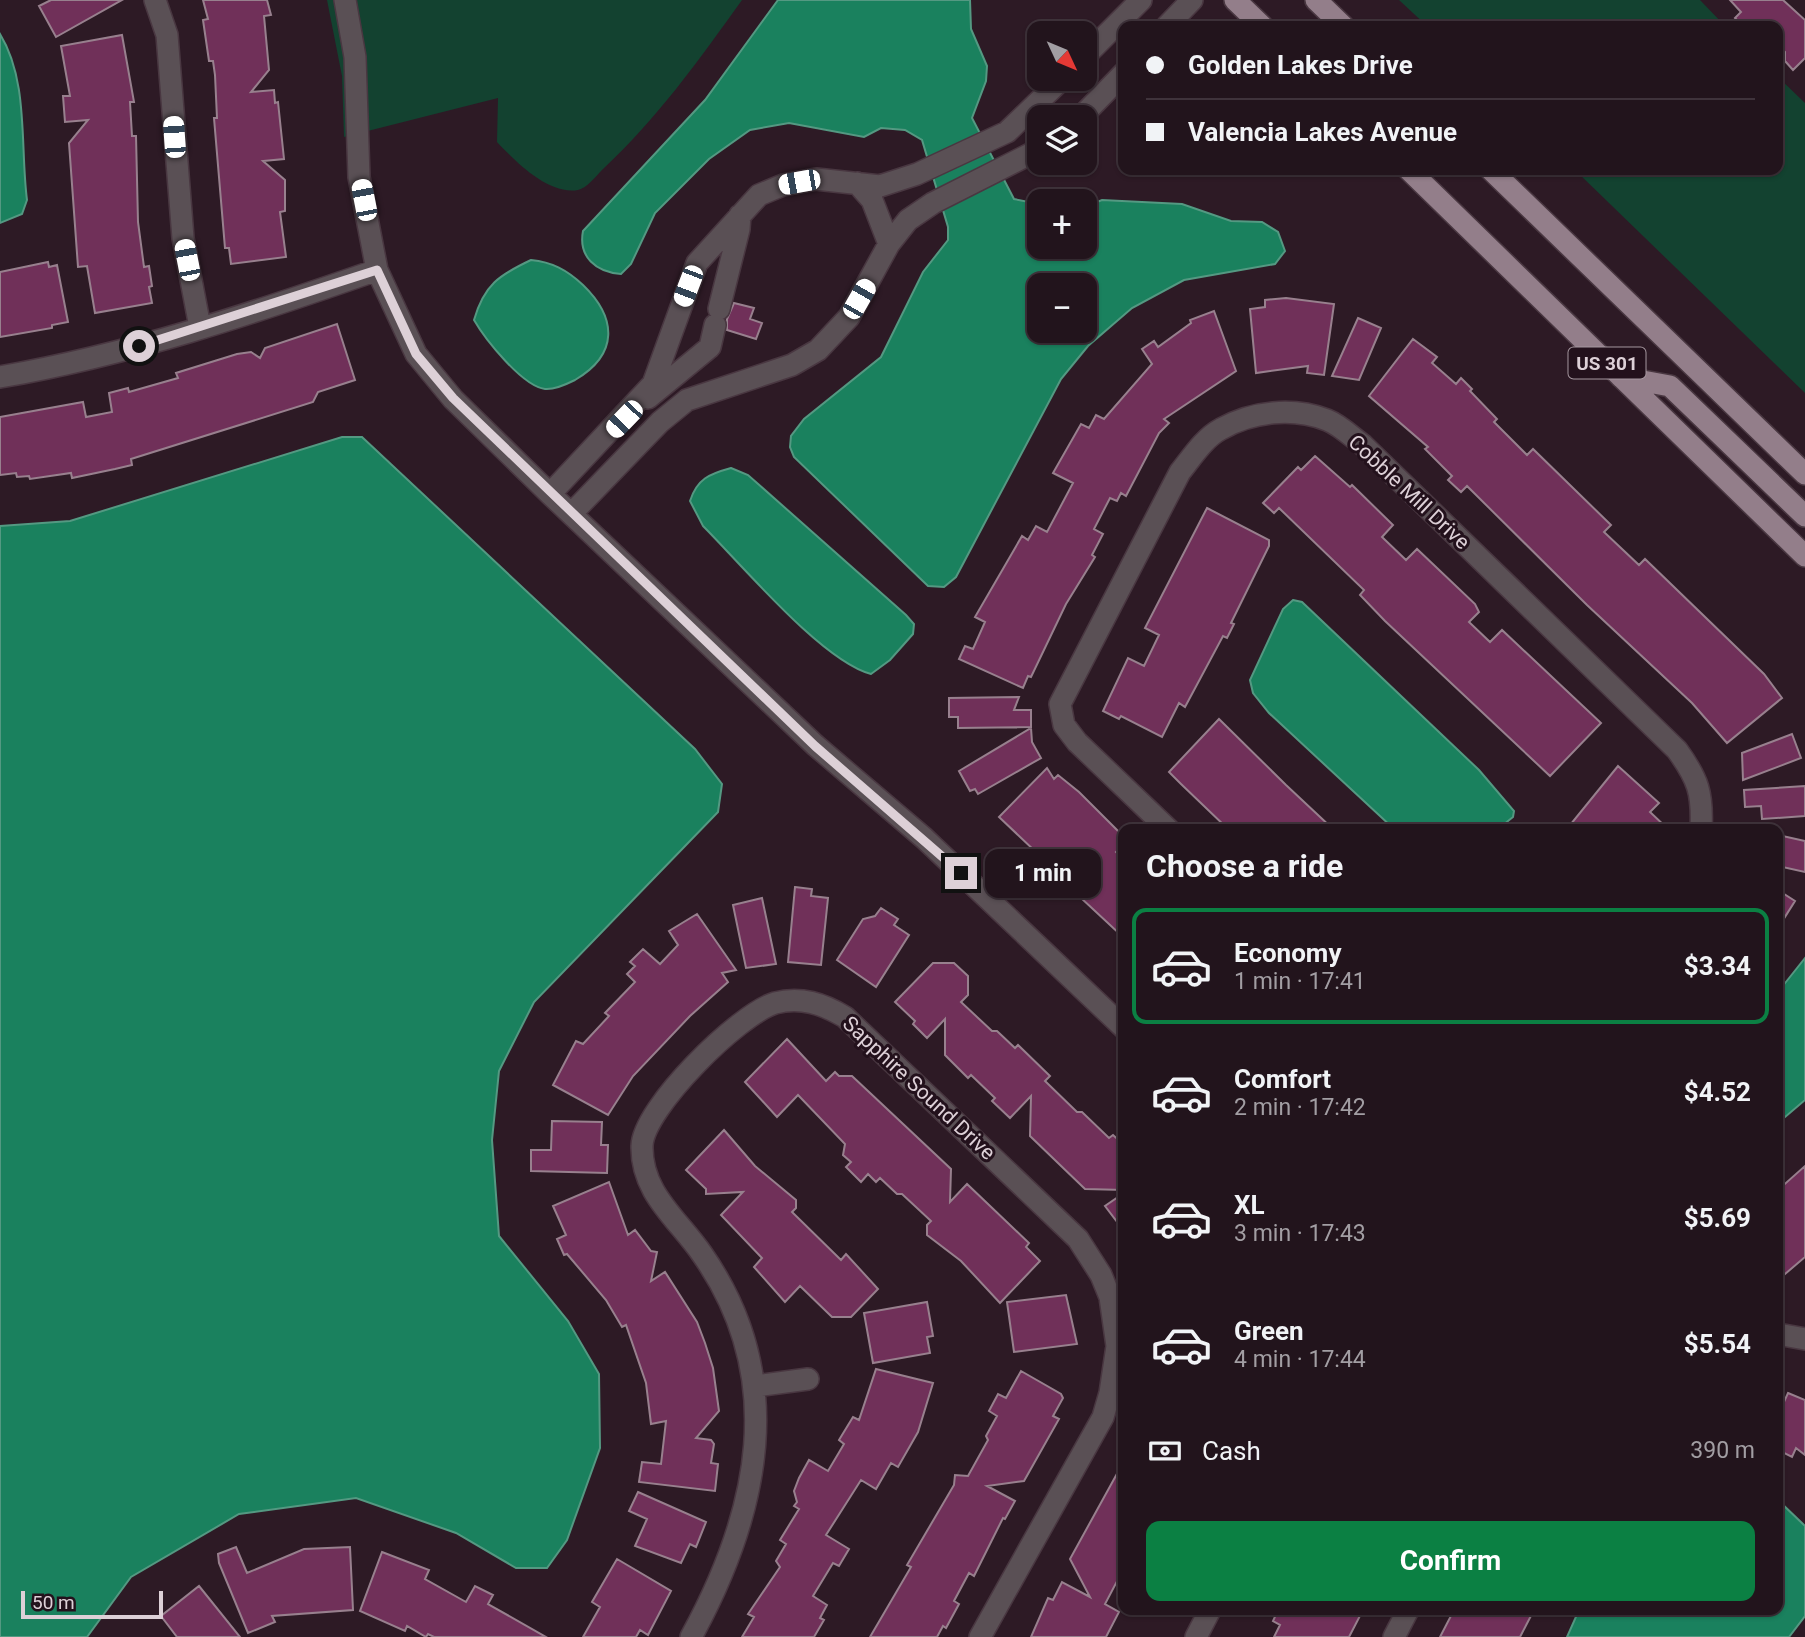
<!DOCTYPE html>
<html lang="en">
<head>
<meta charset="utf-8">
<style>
	body { margin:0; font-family:Roboto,sans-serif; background:#2e2129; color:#f1f3f6; height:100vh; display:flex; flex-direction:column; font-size:26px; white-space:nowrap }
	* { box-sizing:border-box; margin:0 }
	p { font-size:23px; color:#a29ea3 }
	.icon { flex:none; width:38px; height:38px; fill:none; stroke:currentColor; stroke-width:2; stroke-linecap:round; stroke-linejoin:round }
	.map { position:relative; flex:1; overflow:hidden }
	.panel { position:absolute; left:1118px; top:824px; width:665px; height:791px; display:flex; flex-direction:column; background:#22141c; border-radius:14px; box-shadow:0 2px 5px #0004,0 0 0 2px #3f333b }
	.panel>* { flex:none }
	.guide { position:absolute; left:1118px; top:21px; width:665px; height:154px; border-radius:14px; box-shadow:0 2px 5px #0004,0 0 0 2px #3f333b; display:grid; align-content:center; height:154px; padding:0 28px; background:#22141c }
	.needle { width:46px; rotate:134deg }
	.fabs { position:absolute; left:1027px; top:21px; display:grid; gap:14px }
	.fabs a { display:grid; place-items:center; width:70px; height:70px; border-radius:14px; background:#22141c; box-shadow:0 2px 5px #0004,0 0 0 2px #3f333b; font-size:35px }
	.scale { position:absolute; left:21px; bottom:18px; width:142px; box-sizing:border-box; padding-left:7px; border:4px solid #ddd0d7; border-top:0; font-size:19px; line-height:24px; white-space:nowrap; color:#ddd0d7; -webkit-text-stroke:5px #23111c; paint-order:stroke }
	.end { position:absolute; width:32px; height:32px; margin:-16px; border:9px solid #ddd0d7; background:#111; box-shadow:0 0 0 4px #111 }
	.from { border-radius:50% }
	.bubble { position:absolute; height:49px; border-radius:14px; background:#22141c; box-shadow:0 2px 5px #0004,0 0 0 2px #3f333b; font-size:23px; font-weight:700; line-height:49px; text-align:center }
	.car { position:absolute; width:21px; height:42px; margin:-21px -10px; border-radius:9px; box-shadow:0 0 5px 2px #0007; background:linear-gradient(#fff 24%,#345 0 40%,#fff 0 76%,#345 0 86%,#fff 0) }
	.guide b { display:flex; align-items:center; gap:24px; height:66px; font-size:26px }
	.guide b+b { border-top:2px solid #3f333b }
	.guide i { width:18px; height:18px; background:#f1f3f6 }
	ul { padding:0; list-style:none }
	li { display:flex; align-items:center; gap:21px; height:116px; margin:0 14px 10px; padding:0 14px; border:4px solid transparent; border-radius:14px }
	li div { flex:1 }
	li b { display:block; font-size:26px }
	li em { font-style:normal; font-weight:700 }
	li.on { border-color:#0b8043 }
	li>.icon { width:63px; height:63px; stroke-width:1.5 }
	h2 { padding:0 28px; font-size:32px; line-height:84px }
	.pay { display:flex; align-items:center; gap:18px; height:77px; padding:0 28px; font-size:26px }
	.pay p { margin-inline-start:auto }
	.button { display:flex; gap:14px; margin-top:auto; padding:14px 28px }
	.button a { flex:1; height:80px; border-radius:14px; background:#0b8043; color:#fff; font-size:28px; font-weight:700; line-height:80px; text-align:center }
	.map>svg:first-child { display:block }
	.green { fill:#134230 }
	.water { fill:#1a815e; stroke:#549982; stroke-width:2; fill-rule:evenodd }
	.building { fill:#703059; stroke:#98808e; stroke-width:2 }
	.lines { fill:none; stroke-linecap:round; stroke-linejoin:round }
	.street-casing { stroke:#493741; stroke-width:24 }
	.primary-casing { stroke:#493741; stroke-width:24 }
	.street { stroke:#5a5055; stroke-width:21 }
	.primary { stroke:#937e8a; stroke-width:21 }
	.route { stroke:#ddd0d7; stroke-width:9 }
	.labels { text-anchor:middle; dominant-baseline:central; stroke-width:6; stroke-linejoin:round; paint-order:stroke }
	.shield { fill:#23111c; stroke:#a5979f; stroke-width:2 }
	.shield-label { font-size:19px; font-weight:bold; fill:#ddd0d7 }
	.street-label { font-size:21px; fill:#ddd0d7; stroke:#23111c }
</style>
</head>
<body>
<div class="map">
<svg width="1805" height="1637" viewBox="0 0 1805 1637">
	<rect width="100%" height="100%" fill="#2d1a25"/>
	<path class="green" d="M327,0H742C699,60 657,119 602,170C596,176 587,188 578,190C548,195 516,162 497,142L498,98L344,137L342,76Z
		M1399,0H1700L1725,26H1427Z
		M1778,77L1805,103V393L1575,170H1778Z"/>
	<path class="water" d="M778,0H970L971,29L987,66L986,81L972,118L1014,199L1039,204L1040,247H1085V207L1102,200L1182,204L1231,221L1262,222L1278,232L1285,251L1275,264L1184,280L1132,308L1088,346L1061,379L956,577L944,587L928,586L794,457L790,447L791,436L804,419L881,357L923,272L948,240V227L922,140L905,130L881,128L864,137L789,123L750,130L709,159L655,213L631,264L621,274C596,272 578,257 583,231L705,100ZM1040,285H1085V331H1040Z
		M0,34C29,81 20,147 27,200L22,214L0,223Z
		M531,260C552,262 567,270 583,285C617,318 619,354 575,380C567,384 555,390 545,389C522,386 485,339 474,320C484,285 499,275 531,260Z
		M342,437H362L695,749L722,784L718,812L534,1002L499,1071L492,1140L499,1236L568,1321L599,1374L600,1448L567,1540L547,1568H516L456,1533L356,1498L239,1514L131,1577L87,1637H0V526L70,521Z
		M731,468L748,475L906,615L914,624L913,634L890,660L871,674C822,661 742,565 703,526L690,501C697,479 709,474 731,468Z
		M1293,600L1302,602L1479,770L1514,811L1513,817L1498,829H1394L1269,713L1253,693L1250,680L1283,609Z
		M1805,958V1100L1778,1123V992Z
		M1778,1500L1805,1526V1616L1789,1637H1567L1579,1610H1778Z"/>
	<path class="building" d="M51,0H122L56,37L39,6Z
		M203,0H267L271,15L264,16L269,70L251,92L274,90L275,103L278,102L284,159L263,161L285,180V211L280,212L286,257L231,264L229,248H225L214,118H217L215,75L213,61H209L203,20L208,19Z
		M1730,0H1783L1805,20V58L1793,70L1785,61V52L1778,45V26H1743L1735,18L1741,12Z
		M122,35L134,102H130L132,136H136L138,222L144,267L149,266L152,286L149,287L152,303L95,313L87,266L78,267L69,143L88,120L65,122L63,96H70L61,46Z
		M48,262L49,267L57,265L68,322L52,325V328L0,337V272Z
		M1286,298L1334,304L1324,375L1307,373L1308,366L1256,373L1250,309L1265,307V300Z
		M734,303L754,308L750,319L762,323L756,339L727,330V319Z
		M1214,311L1236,371L1164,419L1169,423L1159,433L1126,496L1121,493L1117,501L1110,498L1094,529L1103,534L1092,555L1095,557L1066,604L1031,677L1028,676L1023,688L959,659L965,646L973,649L985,622L975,617L1022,536L1028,540L1036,526L1047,532L1073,483L1053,473L1081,424L1089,428L1096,415L1104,419L1152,364L1142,349L1154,341L1158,347L1191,323L1190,320Z
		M1358,318L1381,328L1359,380L1332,376Z
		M337,324L355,380L318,392L313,402L131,459L132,465L115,469L72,478L71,473L30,479L29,476L17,477L16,473L0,475V417L83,402L86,417L112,412L109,393L128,388L129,392L178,378L176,373L237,354L251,352L260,358L265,348Z
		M1413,339L1437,357L1432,363L1456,384L1461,378L1472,389L1470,391L1497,419L1494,422L1527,455L1533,449L1611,525L1604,532L1639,565L1645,559L1764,674L1782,698L1727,743L1692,703L1587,605L1467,486L1461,492L1448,480L1452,476L1425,449L1428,447L1369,396Z
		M1315,456L1350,487L1352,485L1393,525L1382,537L1406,560L1417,549L1475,604L1479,612L1469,622L1490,642L1502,630L1601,723L1550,776L1385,621L1360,595L1364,590L1279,508L1274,513L1263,503L1298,467L1301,470Z
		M1207,508L1269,540V546L1231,623L1234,624L1227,638L1223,636L1185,707L1179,703L1162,737L1121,716L1119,719L1103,711L1128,658L1144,666L1159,635L1145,628Z
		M1019,697L1014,710H1031V727L958,728V717H949V698Z
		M1219,719L1286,785L1334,830H1229L1181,784L1169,772Z
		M1031,728L1032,742L1041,758L978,794L975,789L970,791L959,771Z
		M1792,734L1801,758L1743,780L1742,753Z
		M1618,766L1659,803L1650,812L1669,830H1566Z
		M1047,768L1054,779L1058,775L1079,792L1124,837V844L1116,852L1124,860V938L1066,884L1063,888L1051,876L1056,871L999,817Z
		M1805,786V816L1762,819L1761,806L1745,807L1744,790Z
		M1778,835L1805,841V872L1778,866Z
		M795,887L812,889L811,896L828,898L821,965L788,962Z
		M1778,890L1795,901L1778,928Z
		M762,898L776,964L746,968L733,905Z
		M881,908L898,919L894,925L909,935L876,987L837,960L863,919L875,916Z
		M697,914L736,970L722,973L728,982L690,1016L633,1076L608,1115L553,1085L576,1041L583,1044L609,1016L605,1013L635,982L627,974L635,966L630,962L643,949L660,964L678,945L669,931Z
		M933,963H954L968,976V995L961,1002L992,1031H997L1015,1048L1018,1045L1050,1076L1045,1081L1077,1112H1082L1109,1138L1113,1135L1124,1145V1190L1085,1189L1030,1136L1031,1096L1010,1118L992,1101L995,1098L971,1075L968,1078L945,1055V1019L927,1038L913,1024L915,1021L895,1002Z
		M787,1039L826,1081L835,1072L839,1076H852L951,1169L950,1202L967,1184L1029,1243L1026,1247L1040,1261L1000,1303L961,1261L927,1235V1225L931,1221L902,1194H897L880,1178L876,1182L868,1174L861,1182L846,1167L851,1162L843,1155L845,1144L798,1095L777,1117L745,1082Z
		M552,1121L602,1122L601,1145H608L607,1173L531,1171V1150H551Z
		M724,1130L755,1166L796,1200V1208L792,1212L841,1260L846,1254L878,1289L851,1317H832L800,1286L785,1302L754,1267L762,1258L721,1215L743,1192L706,1194V1189L686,1170Z
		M1805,1166V1257L1778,1280V1190Z
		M609,1182L628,1235L635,1230L651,1251L657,1252L651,1281L665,1272L697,1322L705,1343L713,1368L719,1411L696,1438L711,1440L714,1444L711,1463L718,1464L715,1491L639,1482L642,1462L661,1464L666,1421L651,1424L646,1383L626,1325L622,1327L606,1300L567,1254L564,1255L557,1239L566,1235L553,1206Z
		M1124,1193V1231L1105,1206Z
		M1066,1295L1077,1344L1014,1352L1007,1302Z
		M927,1302L933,1336L927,1337L930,1353L873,1363L864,1313Z
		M876,1369L933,1383L918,1432L898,1467L891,1463L876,1489L861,1480L826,1535L849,1549L839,1566L833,1563L813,1596L827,1605L820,1618L824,1620L814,1637H742L754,1617L748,1614L780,1567L776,1561L786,1544L780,1540L799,1509L794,1506L797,1502L794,1491L799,1478L809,1460L828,1471L844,1444L839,1440L853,1417L859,1420Z
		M1021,1371L1061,1394L1063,1398L1053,1416L1059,1419L1024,1481L987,1486L1015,1501L1005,1519L1003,1518L974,1576L969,1573L954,1601L959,1604L946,1628L943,1626L937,1637H870L911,1567L907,1565L954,1485L955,1475L968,1476L988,1440L986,1436L997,1416L989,1411L998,1394L1006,1398Z
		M1788,1393L1805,1400V1455L1796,1448L1792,1457L1778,1450V1415Z
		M1124,1461V1568L1105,1604L1119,1612L1106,1637H1031L1048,1598L1053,1600L1062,1582L1090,1597L1070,1559Z
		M638,1492L706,1522L696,1547L690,1544L681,1563L635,1546L647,1519L629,1511Z
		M236,1547L247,1573L304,1549L350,1547L353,1610L272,1616L275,1622L248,1633L219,1563L218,1554Z
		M382,1552L429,1570L425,1579L466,1602L475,1586L493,1595L488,1604L546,1637H434L428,1634L426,1637L407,1626L405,1631L360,1611Z
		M617,1559L671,1591L648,1635L640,1630L636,1637H583L600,1607L592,1602Z
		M199,1586L240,1637H177L161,1616Z
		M1278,1610H1363L1349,1637H1274L1280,1625L1273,1621Z
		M1454,1610H1534L1520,1637H1440Z"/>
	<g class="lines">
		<defs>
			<path id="street" d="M155,0L167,35L183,238L200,327
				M345,0L355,57L359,177L377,270L416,354L453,399L550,494L815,745L924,838L1124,1028
				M1167,26L1192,0
				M1085,56L1141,0
				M1081,117L1124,73
				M857,183L872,200L889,244
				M719,309L739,229L740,215
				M0,377C128,355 254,313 377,270
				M648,398L710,347L715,325
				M550,494L653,384L697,263L759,195L783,185L816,179L880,186L917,174L1007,132L1062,79
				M572,513L660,422L687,400L792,365L818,350L849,317L889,244L908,220L933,203L1040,149
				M1169,830L1077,742L1064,725L1060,704L1180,472C1192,457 1204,438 1221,429C1253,411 1293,407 1327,420C1340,425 1352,437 1363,445L1677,750C1698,779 1703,793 1701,830
				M1778,1334L1805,1339
				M755,1386L808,1379
				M691,1637C759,1513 789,1378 702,1254C678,1219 641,1193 642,1146C643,1108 739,1014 775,1003C801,996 823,1004 845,1017L1078,1239L1101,1275L1110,1297L1117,1346L1110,1393L1103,1417L980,1637
				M1196,1637L1210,1610
				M1394,1637L1408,1610"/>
			<path id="primary" d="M1235,0L1262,26
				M1316,0L1343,26
				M1409,170L1805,556
				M1491,170L1805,474
				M1621,377L1670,386L1805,516"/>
		</defs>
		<use href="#street" class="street-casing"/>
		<use href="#primary" class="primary-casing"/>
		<use href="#street" class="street"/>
		<use href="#primary" class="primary"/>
	</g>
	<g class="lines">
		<path class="route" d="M139,346L377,270L416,354L453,398L815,746L961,873"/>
	</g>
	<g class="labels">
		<rect class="shield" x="1568.5" y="347.5" width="77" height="31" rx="5"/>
		<g class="shield-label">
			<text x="1607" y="363">US 301</text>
		</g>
		<g class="street-label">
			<text transform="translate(1409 492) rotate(43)">Cobble Mill Drive</text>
			<text transform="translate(919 1088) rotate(43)">Sapphire Sound Drive</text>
		</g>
	</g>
</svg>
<div class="fabs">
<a><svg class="needle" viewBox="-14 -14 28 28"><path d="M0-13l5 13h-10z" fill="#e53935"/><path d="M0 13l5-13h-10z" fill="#a29ea3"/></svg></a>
<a><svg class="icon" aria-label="layers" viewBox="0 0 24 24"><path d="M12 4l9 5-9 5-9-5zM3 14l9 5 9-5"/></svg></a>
<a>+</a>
<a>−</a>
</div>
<div class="scale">50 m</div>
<i class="end from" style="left:139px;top:346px"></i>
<i class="end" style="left:961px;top:873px"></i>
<div class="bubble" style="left:985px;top:849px;width:116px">1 min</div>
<i class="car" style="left:174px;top:137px;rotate:356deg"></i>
<i class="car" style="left:799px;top:182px;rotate:260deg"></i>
<i class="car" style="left:364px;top:200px;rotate:349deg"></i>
<i class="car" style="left:187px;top:260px;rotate:349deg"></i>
<i class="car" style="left:688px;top:286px;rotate:201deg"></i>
<i class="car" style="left:859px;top:299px;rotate:30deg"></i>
<i class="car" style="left:624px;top:419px;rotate:224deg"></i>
<div class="guide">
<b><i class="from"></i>Golden Lakes Drive</b>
<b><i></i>Valencia Lakes Avenue</b>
</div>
<section class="panel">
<h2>Choose a ride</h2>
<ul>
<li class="on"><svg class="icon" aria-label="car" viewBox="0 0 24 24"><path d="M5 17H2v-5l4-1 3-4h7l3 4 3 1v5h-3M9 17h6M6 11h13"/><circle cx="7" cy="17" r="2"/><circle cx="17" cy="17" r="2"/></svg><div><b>Economy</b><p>1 min · 17:41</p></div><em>$3.34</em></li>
<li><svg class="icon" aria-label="car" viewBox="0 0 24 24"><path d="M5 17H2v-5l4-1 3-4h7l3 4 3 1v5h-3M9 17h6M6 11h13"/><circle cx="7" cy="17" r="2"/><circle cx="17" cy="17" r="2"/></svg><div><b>Comfort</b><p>2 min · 17:42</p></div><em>$4.52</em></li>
<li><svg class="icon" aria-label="car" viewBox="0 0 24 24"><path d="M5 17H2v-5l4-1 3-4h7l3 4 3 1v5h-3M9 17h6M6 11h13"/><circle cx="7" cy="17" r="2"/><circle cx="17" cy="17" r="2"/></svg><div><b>XL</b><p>3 min · 17:43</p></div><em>$5.69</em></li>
<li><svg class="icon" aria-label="car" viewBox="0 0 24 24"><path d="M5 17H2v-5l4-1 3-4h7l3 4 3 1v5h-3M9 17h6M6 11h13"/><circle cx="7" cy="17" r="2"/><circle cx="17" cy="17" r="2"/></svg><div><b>Green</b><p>4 min · 17:44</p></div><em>$5.54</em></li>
</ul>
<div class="pay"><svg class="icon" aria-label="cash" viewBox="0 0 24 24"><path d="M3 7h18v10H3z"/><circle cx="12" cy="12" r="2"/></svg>Cash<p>390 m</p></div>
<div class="button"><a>Confirm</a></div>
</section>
</div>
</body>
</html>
